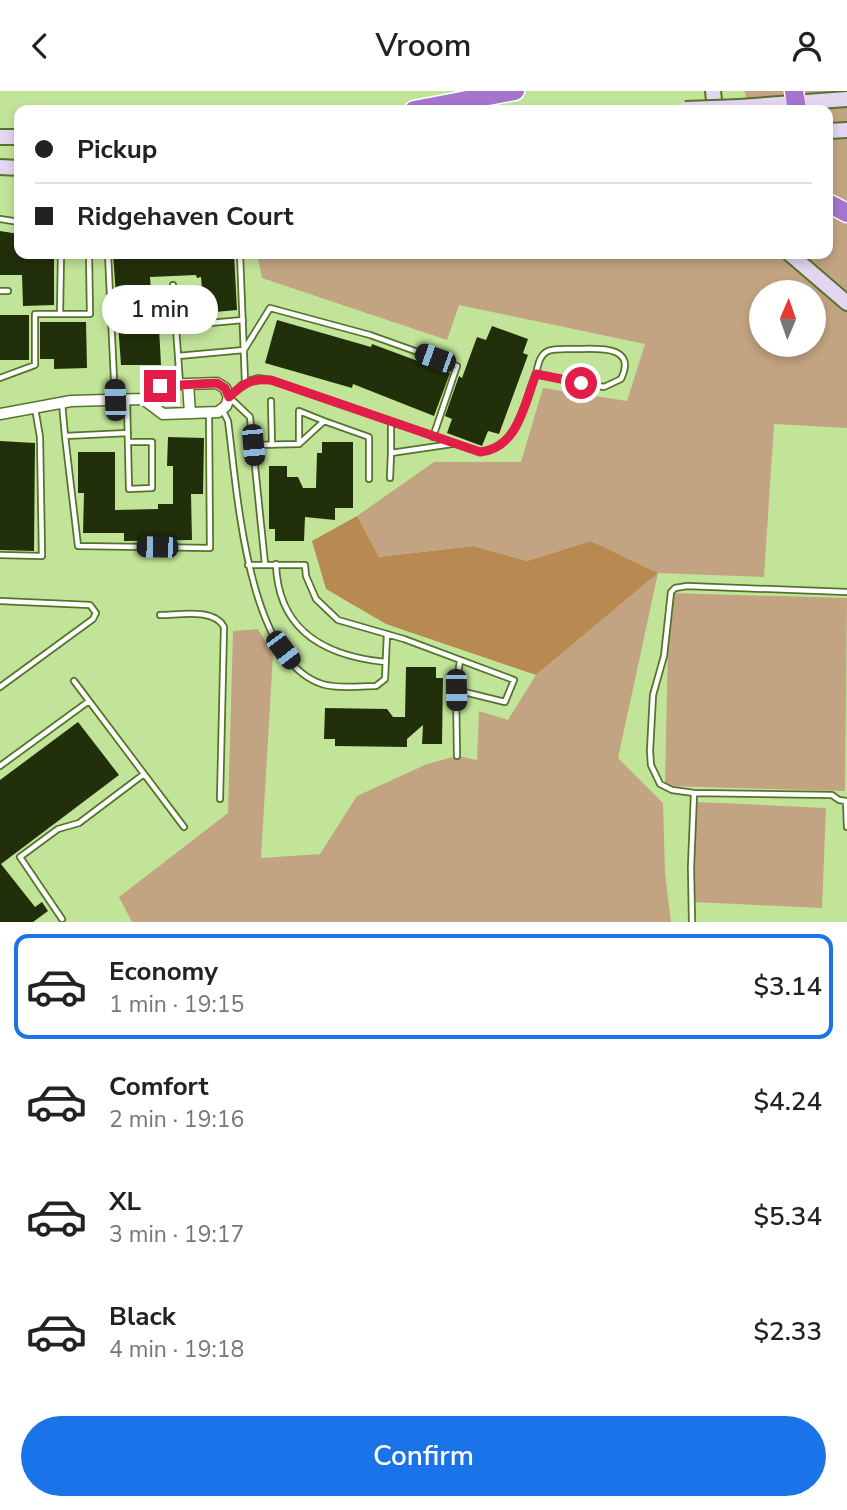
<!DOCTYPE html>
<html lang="en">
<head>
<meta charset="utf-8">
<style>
	body { margin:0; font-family:"Nunito Sans",sans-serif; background:#f2f2f2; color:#222; height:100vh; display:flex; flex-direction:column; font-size:26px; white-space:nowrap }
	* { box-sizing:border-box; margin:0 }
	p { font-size:23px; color:#767676 }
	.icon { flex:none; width:38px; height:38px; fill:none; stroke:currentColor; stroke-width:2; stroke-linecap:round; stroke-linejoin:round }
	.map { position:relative; height:831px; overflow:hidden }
	.drawer { display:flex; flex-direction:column; background:#fff; flex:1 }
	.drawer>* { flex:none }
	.top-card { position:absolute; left:14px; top:14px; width:819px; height:154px; border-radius:14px; box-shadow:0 4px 10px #0003; display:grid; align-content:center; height:154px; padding:0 21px; background:#fff }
	.needle { width:46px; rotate:2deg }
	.controls { position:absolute; left:749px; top:189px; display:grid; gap:14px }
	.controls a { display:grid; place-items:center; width:77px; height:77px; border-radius:50%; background:#fff; box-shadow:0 4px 10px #0003; font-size:35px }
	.end { position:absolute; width:32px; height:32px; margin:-16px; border:9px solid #e11d48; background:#fff; box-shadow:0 0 0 4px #fff }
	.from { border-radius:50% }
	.bubble { position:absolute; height:49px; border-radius:24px; background:#fff; box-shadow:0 4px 10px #0003; font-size:23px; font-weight:600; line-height:49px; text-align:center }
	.car { position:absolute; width:21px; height:42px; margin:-21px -10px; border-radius:9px; box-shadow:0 0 5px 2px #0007; background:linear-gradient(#222 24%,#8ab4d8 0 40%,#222 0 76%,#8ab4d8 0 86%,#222 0) }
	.top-card b { display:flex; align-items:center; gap:24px; height:66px; font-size:26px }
	.top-card b+b { border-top:2px solid #e0e0e0 }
	.top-card i { width:18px; height:18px; background:#222 }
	ul { padding:12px 0 0; list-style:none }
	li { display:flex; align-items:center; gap:21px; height:105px; margin:0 14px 10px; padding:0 7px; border:4px solid transparent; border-radius:14px }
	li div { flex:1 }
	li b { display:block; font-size:26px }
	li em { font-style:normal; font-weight:600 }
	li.active { border-color:#1a73e8 }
	li>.icon { width:63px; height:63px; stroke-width:1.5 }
	.button { display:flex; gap:14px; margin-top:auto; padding:14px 21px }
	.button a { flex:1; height:80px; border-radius:42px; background:#1a73e8; color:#fff; font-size:28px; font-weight:600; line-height:80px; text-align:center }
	header { display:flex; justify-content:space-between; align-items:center; height:91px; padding:0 21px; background:#fff; font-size:32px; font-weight:600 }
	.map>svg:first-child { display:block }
	.green { fill:#c3a482; fill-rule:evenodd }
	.forest { fill:#b98952 }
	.building { fill:#21300a }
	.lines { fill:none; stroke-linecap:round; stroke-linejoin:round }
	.lane-casing { stroke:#56732b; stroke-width:8 }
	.street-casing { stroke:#56732b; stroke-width:13 }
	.secondary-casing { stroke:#56732b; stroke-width:18 }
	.highway-casing { stroke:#fff; stroke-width:21 }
	.lane { stroke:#fff; stroke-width:4.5 }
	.street { stroke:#fff; stroke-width:10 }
	.secondary { stroke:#e4d6f0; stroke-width:14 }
	.highway { stroke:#a575cd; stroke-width:18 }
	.secondary-bridge-casing { stroke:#56732b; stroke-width:18; stroke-linecap:butt }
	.secondary-bridge { stroke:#e4d6f0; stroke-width:14 }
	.route { stroke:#e11d48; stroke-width:9 }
</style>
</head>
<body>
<header><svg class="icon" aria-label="back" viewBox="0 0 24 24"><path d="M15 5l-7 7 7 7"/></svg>Vroom<svg class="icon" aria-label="person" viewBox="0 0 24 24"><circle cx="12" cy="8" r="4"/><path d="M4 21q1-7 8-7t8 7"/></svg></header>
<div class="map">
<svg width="847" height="831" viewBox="0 0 847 831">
	<rect width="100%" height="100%" fill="#c2e499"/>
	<path class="green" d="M745,0H847V337L774,333L764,486L658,482L618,667L663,712L665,782L671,831H132L119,806L228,722L233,540L258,538L273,564L261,767L320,763L357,705L427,673L457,665L477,669L479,620L508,629L536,584L658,482L591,450L527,470L473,455L379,466L357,425L434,371H521L543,297L627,310L645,253L459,214L447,249L262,187L257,163H828V19H748ZM761,201H814V254H761Z
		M669,502L847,507L845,700L665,695Z
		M697,711L826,717L822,817L692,811Z"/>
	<path class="forest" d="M357,425L379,466L473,455L527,470L591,450L658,482L536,584L386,533L326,498L312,450Z"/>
	<path class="building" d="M0,140L19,143V163H54V214L23,215L22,184H0Z
		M113,163H234L237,219L204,222L201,186L197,187L196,184L150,186L154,238L159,237L161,274H121Z
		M0,224H29V269H0Z
		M277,229L371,256L372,253L450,282L434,325L353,293L352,297L265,272Z
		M40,231H86L87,277L54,278V268H40Z
		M492,235L528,248L523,262L528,264L499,343L488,340L482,355L447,342L452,328L445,325L459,285L462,287L477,246L486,249Z
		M168,346L204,347L203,403H191L192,449L124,450V442H83L84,402H78V361H115V419L158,418V413H173V375H167Z
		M0,350L35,352L34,460L0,459Z
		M322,351H353V417H335V429L305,426L304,450H275V438H269V375H287V386H298L303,397H316L317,362H322Z
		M406,576H436V587H443L442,653H422L423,634L407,648V656L335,655V648H324L325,617L387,618L393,626H405Z
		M78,631L119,684L1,773L35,816L42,811L48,820L33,831H0V689Z"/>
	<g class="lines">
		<defs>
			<path id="lane" d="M0,128L19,131
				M108,163L115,309
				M240,163L245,291L229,306L250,326L265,473
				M173,194L180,293
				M0,200H8
				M60,223L61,163
				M176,235L243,229
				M178,265L244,259L270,217L370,244L457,275L433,346
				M0,287L35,274V223H90L89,163
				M245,291L258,287L270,289L480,361C518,357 523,314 536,283L604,296L621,288C638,253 595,258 576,258C568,258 555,257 548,260C539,264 538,275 536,283
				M271,310L272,354
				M127,311L129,398L152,397V351H128
				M62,312L65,345L128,342
				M222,318L228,330C237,396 246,568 322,593C338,598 359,595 376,595L385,588L387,543
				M391,331V362L452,353
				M65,345L78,455L210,457L209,323
				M299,353V320L324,330
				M253,354L299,353L324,330L369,346V388
				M390,387L391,362
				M0,464L42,465L40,346L35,317
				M276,473C278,540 325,565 385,571
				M248,474H305L306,485L316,508L338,529L404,548L514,589L505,611L456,599
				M0,510L90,514L96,522L93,528L0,596
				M160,524C180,524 214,517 224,536L220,708
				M74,590L184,736
				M457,665L456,599L460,569
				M0,675L89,610
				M694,702L832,704L839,709L846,710L847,736
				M62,828L20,766L58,738L79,732L144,683
				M692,831L691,776L694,702L672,699L660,693L651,674L650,660L653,604L664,565L671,501L675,497L687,495L847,501"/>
			<path id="street" d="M188,293L190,322
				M0,323L71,310L143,308L160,294L217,292L225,297L229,306L226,315L218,321L163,323L143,308"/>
			<path id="secondary" d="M713,0L715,19
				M740,16L847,8
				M828,40L847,39
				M0,46H19
				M0,76L19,77
				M790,163L847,212"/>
			<path id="highway" d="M794,0L797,19
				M414,19L515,0
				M828,112L847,122"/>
		</defs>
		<use href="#lane" class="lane-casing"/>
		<use href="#street" class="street-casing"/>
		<use href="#secondary" class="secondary-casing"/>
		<use href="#highway" class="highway-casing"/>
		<use href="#lane" class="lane"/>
		<use href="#street" class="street"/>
		<use href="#secondary" class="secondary"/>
		<use href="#highway" class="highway"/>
		<defs>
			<path id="secondary-bridge" d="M685,18L740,16"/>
		</defs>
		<use href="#secondary-bridge" class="secondary-bridge-casing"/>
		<use href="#secondary-bridge" class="secondary-bridge"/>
	</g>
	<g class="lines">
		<path class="route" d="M160,295L217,292L225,297L229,306C243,293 251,287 271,289L480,361C518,357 524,314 536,283L581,292"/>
	</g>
</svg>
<div class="controls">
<a><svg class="needle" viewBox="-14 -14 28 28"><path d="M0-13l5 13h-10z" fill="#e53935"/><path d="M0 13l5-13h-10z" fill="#767676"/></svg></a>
</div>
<i class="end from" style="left:581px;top:292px"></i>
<i class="end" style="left:160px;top:295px"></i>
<div class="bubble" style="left:102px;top:194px;width:116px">1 min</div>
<i class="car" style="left:435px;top:267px;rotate:290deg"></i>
<i class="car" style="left:115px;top:309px;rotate:358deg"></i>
<i class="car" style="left:253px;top:354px;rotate:175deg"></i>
<i class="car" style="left:157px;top:456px;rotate:271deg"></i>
<i class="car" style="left:283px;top:559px;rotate:143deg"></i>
<i class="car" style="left:456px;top:599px;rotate:179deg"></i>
<div class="top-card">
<b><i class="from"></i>Pickup</b>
<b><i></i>Ridgehaven Court</b>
</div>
</div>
<section class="drawer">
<ul>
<li class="active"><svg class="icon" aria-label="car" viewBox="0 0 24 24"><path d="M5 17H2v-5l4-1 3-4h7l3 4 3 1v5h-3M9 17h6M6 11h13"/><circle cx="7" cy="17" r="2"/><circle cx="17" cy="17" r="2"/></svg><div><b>Economy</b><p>1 min · 19:15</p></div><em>$3.14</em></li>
<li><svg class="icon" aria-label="car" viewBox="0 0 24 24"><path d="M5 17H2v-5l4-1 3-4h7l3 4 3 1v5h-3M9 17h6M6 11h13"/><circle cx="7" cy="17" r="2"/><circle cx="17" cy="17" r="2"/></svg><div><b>Comfort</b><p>2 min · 19:16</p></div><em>$4.24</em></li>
<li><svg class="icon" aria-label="car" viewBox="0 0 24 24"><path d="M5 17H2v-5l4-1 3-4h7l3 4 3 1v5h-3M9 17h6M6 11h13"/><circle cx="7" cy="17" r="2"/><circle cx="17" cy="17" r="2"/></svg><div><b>XL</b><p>3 min · 19:17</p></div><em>$5.34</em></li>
<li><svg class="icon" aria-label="car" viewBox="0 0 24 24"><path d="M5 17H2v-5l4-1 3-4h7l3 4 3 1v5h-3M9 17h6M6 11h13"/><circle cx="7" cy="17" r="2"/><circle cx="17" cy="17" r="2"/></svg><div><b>Black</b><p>4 min · 19:18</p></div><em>$2.33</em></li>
</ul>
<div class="button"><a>Confirm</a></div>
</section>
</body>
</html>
